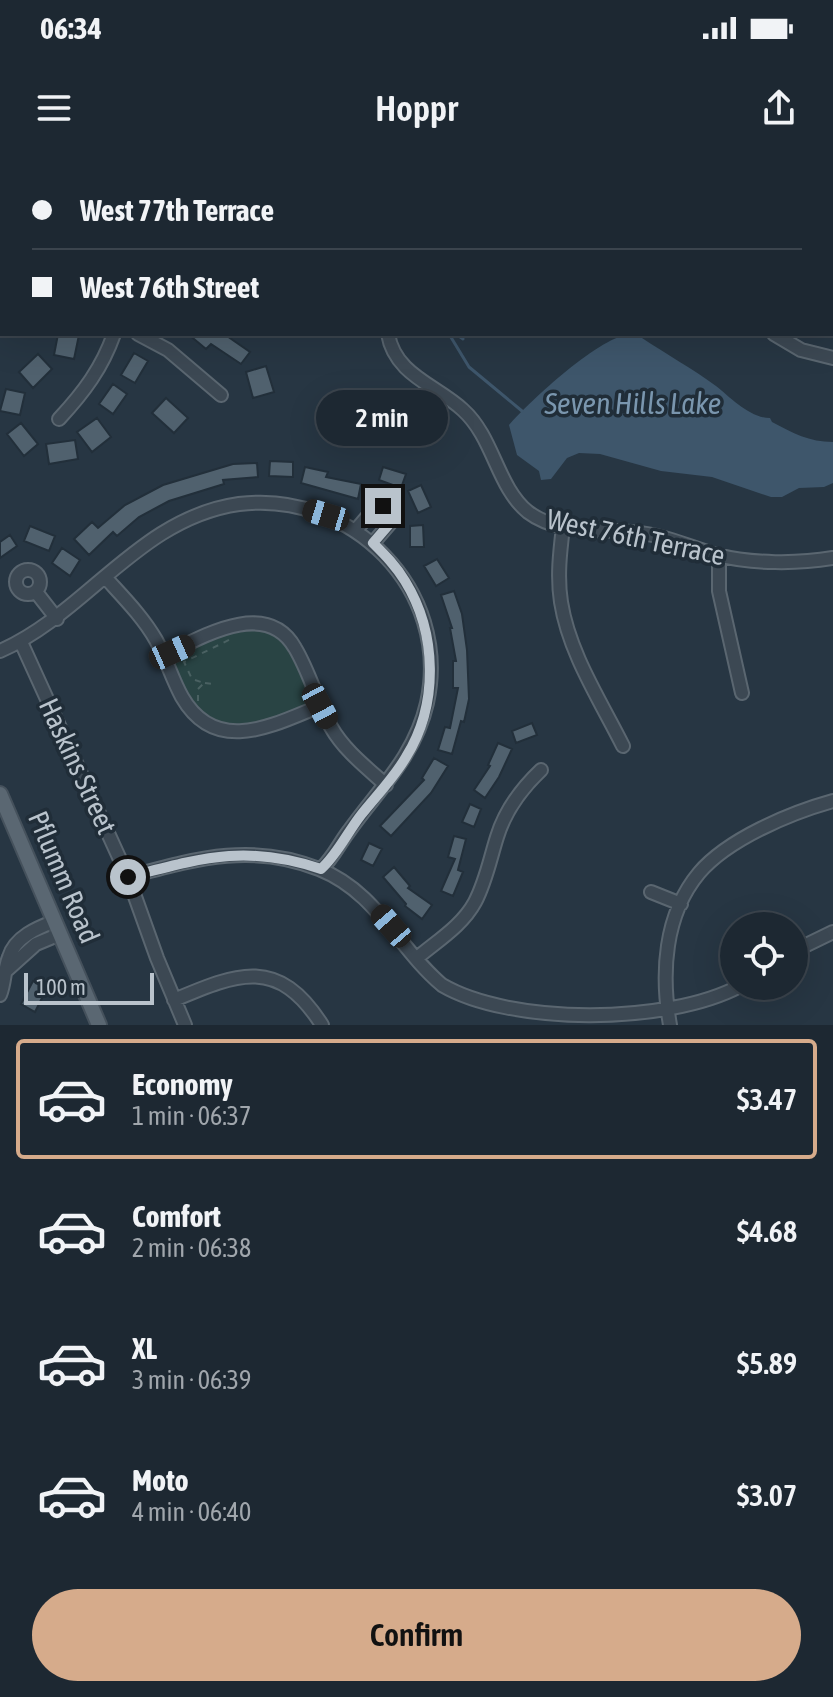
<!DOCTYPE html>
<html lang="en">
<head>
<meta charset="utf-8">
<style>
	body { margin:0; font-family:"Asap Condensed",sans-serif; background:#2a343e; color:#f1f3f6; height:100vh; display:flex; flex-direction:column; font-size:30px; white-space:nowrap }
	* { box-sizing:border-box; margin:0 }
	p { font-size:26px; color:#a0a6ac }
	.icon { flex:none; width:44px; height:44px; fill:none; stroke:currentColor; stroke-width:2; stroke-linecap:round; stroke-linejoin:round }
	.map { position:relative; height:865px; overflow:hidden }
	.side { display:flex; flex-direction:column; background:#1d2832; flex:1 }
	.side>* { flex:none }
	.banner { position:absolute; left:0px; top:0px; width:834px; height:176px; box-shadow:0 8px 32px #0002,0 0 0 2px #3b444d; display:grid; align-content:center; height:176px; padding:0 32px; background:#1d2832 }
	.fabs { position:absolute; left:720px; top:752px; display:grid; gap:16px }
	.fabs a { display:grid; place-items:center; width:88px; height:88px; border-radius:50%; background:#1d2832; box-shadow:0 8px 32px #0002,0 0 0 2px #3b444d; font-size:40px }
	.scale { position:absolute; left:24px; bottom:20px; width:130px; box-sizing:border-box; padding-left:8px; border:4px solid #b9c3cc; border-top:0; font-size:22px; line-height:28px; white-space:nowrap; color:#b9c3cc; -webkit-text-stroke:6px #202d38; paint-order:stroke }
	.end { position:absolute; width:36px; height:36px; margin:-18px; border:10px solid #b9c3cc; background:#111; box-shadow:0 0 0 4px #111 }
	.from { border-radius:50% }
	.bubble { position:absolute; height:56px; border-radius:28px; background:#1d2832; box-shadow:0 8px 32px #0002,0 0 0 2px #3b444d; font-size:26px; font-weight:600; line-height:56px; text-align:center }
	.car { position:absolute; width:24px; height:48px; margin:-24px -12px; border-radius:10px; box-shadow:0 0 6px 2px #0007; background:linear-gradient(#222 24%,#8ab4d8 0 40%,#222 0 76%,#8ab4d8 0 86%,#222 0) }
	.banner b { display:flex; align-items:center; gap:28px; height:76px; font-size:30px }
	.banner b+b { border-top:2px solid #3b444d }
	.banner i { width:20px; height:20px; background:#f1f3f6 }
	ul { padding:14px 0 0; list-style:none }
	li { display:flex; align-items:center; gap:24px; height:120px; margin:0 16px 12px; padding:0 16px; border:4px solid transparent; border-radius:8px }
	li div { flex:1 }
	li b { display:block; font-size:30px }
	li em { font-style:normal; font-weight:600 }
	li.selected { border-color:#d6ab8b }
	li>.icon { width:72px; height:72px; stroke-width:1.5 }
	.primary-button { display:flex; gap:16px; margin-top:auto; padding:16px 32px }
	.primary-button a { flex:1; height:92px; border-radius:48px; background:#d6ab8b; color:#111; font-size:32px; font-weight:600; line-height:92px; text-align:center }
	.status { display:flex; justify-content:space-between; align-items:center; height:56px; padding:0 40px; background:#1d2832; direction:ltr }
	.status svg { height:22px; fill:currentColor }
	header { display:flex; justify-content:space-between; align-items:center; height:104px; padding:0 32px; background:#1d2832; font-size:36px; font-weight:600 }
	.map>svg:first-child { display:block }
	.green { fill:#294444 }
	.water { fill:#3e566b }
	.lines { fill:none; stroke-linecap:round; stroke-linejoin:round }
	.stream { stroke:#3e566b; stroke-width:3 }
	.building { fill:#50616e; stroke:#222f3a; stroke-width:2 }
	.minor-casing { stroke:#5a6670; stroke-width:16 }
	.major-casing { stroke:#45515c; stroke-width:18 }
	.path { stroke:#4a6162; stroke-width:2; stroke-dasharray:6 6; stroke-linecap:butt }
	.minor { stroke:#3c4853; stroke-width:12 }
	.major { stroke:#5a6772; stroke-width:14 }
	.route { stroke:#b9c3cc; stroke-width:10 }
	.labels { text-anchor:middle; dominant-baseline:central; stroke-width:7; stroke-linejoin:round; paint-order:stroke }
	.street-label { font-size:28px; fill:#b9c3cc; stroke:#202d38 }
	.water-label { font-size:30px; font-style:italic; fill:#7a96ae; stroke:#202d38 }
</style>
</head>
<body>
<div class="status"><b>06:34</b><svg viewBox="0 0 49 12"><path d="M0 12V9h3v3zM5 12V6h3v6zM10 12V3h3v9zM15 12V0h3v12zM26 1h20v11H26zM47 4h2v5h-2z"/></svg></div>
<header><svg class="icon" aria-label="menu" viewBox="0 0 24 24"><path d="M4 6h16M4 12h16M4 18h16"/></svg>Hoppr<svg class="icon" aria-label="share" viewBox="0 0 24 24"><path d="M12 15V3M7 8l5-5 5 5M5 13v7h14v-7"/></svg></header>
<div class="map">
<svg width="833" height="865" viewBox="0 0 833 865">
	<rect width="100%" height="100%" fill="#273643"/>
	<path class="green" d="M233,465L282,474L320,546L242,573L201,559L163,496Z"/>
	<path class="water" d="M632,174L642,178C666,194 693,209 716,226C731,238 750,258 770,258L772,262C793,273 809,282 833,282V323L824,327L799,328L782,337H771L712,317L661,311L600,294L579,293L567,298L551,319L541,320L539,311L517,295L509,265C530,241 602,174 632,174Z"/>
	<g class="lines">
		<path class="stream" d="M0,47H2
			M449,174L469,207L522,251
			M456,174L463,179"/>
	</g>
	<path class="building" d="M58,174L79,175L74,199L54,195Z
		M188,174H224L250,192L241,204L211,184L206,189Z
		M134,193L148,201L135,223L121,215Z
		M38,194L52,209L33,228L19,212Z
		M266,206L274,232L253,238L246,212Z
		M113,224L127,234L113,254L99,244Z
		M6,229L25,233L20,255L0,251Z
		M166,238L188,258L174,273L152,253Z
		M97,258L111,277L92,292L77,272Z
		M21,263L38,284L24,296L7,274Z
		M75,280L78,299L49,304L46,284Z
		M270,301L293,302V317L269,316Z
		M257,303L258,317L223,320L224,324L169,341L139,357L117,376L113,372L89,395L74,379L92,362L98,368L125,345L163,325L233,304Z
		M305,307L328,312L326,317L361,324L358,339L301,323Z
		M383,307L406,314L401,328L379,320Z
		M421,325L431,347L418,353L408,331Z
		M423,365L424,387H410V366Z
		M30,366L55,376L49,391L24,381Z
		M10,375L17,386L0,398V382Z
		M62,388L80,400L70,416L52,403Z
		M437,399L449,418L436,426L424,406Z
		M454,431L462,454L467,490L469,539L464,562L461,561L452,594L438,590L445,567L450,568L458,528H453V501H456L450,468H452L441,435Z
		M532,563L537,575L516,583L512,571Z
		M498,583L512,589L499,617L485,638L474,630L490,606L488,605Z
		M434,598L448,606L431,633L391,676L380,666L424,620L422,618Z
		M470,644L481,649L474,667L462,662Z
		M454,676L466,679L458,710L463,712L453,736L441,731L455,699L448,697Z
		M369,683L382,689L373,706L361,700Z
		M394,707L410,726L408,728L432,745L422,759L405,746L406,744L383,717Z
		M33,821L47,828L35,852L21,844Z"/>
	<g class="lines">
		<defs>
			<path id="minor" d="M236,2L237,0
				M453,2L454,0
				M733,2L740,0
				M832,87H833
				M0,163L2,162
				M138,174L168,190L221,235
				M388,174C395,215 436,225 463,250C494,278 497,327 528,352C561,377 608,367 647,374C671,378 693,388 717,395C752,404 798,404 833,398
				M774,174L801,190L833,198
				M59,259C84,232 102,208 114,174
				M563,367C560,392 557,417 561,442C569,493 600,540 623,586
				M356,370L373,350L383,346L393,350L392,361L373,383
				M719,395V431L742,533
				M16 422a12 12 0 1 1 24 0a12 12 0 1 1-24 0Z
				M105,417C123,437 143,457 156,480C166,498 172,519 182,537C216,596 273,565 320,546
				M36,432L57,459
				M21,482L128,717L157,798L185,865
				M0,491C87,453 139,358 239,344C351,330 452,429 427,543C415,596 379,629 349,671C339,684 333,698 321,709
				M163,496C200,478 266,437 295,488C310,513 317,542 331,567C344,590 366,607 386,625
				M128,717C195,699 251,682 319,709C377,732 397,787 442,825C510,865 667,865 740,826
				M651,732L681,744
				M794,791L833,772
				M417,798C437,781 462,766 475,742C486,721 490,699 497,677C505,651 521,629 541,610
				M7,810L36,784L60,774
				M0,835C5,823 4,809 9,797C15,777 37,768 55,761
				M174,840C238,813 278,796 322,865
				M670,865C661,814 664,755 699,713C728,679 790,653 833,641"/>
			<path id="major" d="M88,0L98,2
				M832,3H833
				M0,634L99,865"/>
		</defs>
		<use href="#minor" class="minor-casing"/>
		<use href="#major" class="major-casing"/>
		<path class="path" d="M0,32L2,31
			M205,523L212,524
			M198,541V529L204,523L192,519L184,502L233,478"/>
		<use href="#minor" class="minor"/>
		<use href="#major" class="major"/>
	</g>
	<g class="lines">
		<path class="route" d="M128,717C202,698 246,684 321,709C337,695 347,673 361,655C376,636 394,618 406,597C439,544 437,473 405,421C396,406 385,395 373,383L392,361L393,350L383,346"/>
	</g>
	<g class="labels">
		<g class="street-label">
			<text transform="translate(636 377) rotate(12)">West 76th Terrace</text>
			<text transform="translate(78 606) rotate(65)">Haskins Street</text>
			<text transform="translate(64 717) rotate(67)">Pflumm Road</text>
		</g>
		<g class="water-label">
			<text x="633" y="243">Seven Hills Lake</text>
		</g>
	</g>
</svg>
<div class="fabs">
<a><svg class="icon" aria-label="locate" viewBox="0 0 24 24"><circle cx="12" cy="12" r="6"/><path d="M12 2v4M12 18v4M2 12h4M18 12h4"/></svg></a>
</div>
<div class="scale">100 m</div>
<i class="end from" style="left:128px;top:717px"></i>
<i class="end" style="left:383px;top:346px"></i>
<div class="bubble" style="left:316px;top:230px;width:132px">2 min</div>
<i class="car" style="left:326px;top:355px;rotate:287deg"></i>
<i class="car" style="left:172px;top:492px;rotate:66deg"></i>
<i class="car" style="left:320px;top:546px;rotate:152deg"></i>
<i class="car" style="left:391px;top:766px;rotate:319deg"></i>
<div class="banner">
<b><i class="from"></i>West 77th Terrace</b>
<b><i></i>West 76th Street</b>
</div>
</div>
<section class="side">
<ul>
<li class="selected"><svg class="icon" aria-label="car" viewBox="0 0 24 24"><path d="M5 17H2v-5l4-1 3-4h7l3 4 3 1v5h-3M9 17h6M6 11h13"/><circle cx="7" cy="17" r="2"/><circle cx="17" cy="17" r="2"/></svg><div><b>Economy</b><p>1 min · 06:37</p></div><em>$3.47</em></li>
<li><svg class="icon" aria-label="car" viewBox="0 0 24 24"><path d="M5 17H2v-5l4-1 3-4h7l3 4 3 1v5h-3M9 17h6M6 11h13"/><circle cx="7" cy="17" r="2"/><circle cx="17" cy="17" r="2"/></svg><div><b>Comfort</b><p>2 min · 06:38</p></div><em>$4.68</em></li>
<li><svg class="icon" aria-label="car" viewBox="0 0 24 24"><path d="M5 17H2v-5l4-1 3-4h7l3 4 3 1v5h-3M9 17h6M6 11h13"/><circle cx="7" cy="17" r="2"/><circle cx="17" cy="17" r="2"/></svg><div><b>XL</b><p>3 min · 06:39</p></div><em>$5.89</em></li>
<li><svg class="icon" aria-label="car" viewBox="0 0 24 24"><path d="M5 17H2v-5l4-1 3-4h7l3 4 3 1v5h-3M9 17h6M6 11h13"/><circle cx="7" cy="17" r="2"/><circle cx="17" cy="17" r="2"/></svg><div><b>Moto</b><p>4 min · 06:40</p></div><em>$3.07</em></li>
</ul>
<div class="primary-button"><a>Confirm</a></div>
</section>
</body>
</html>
